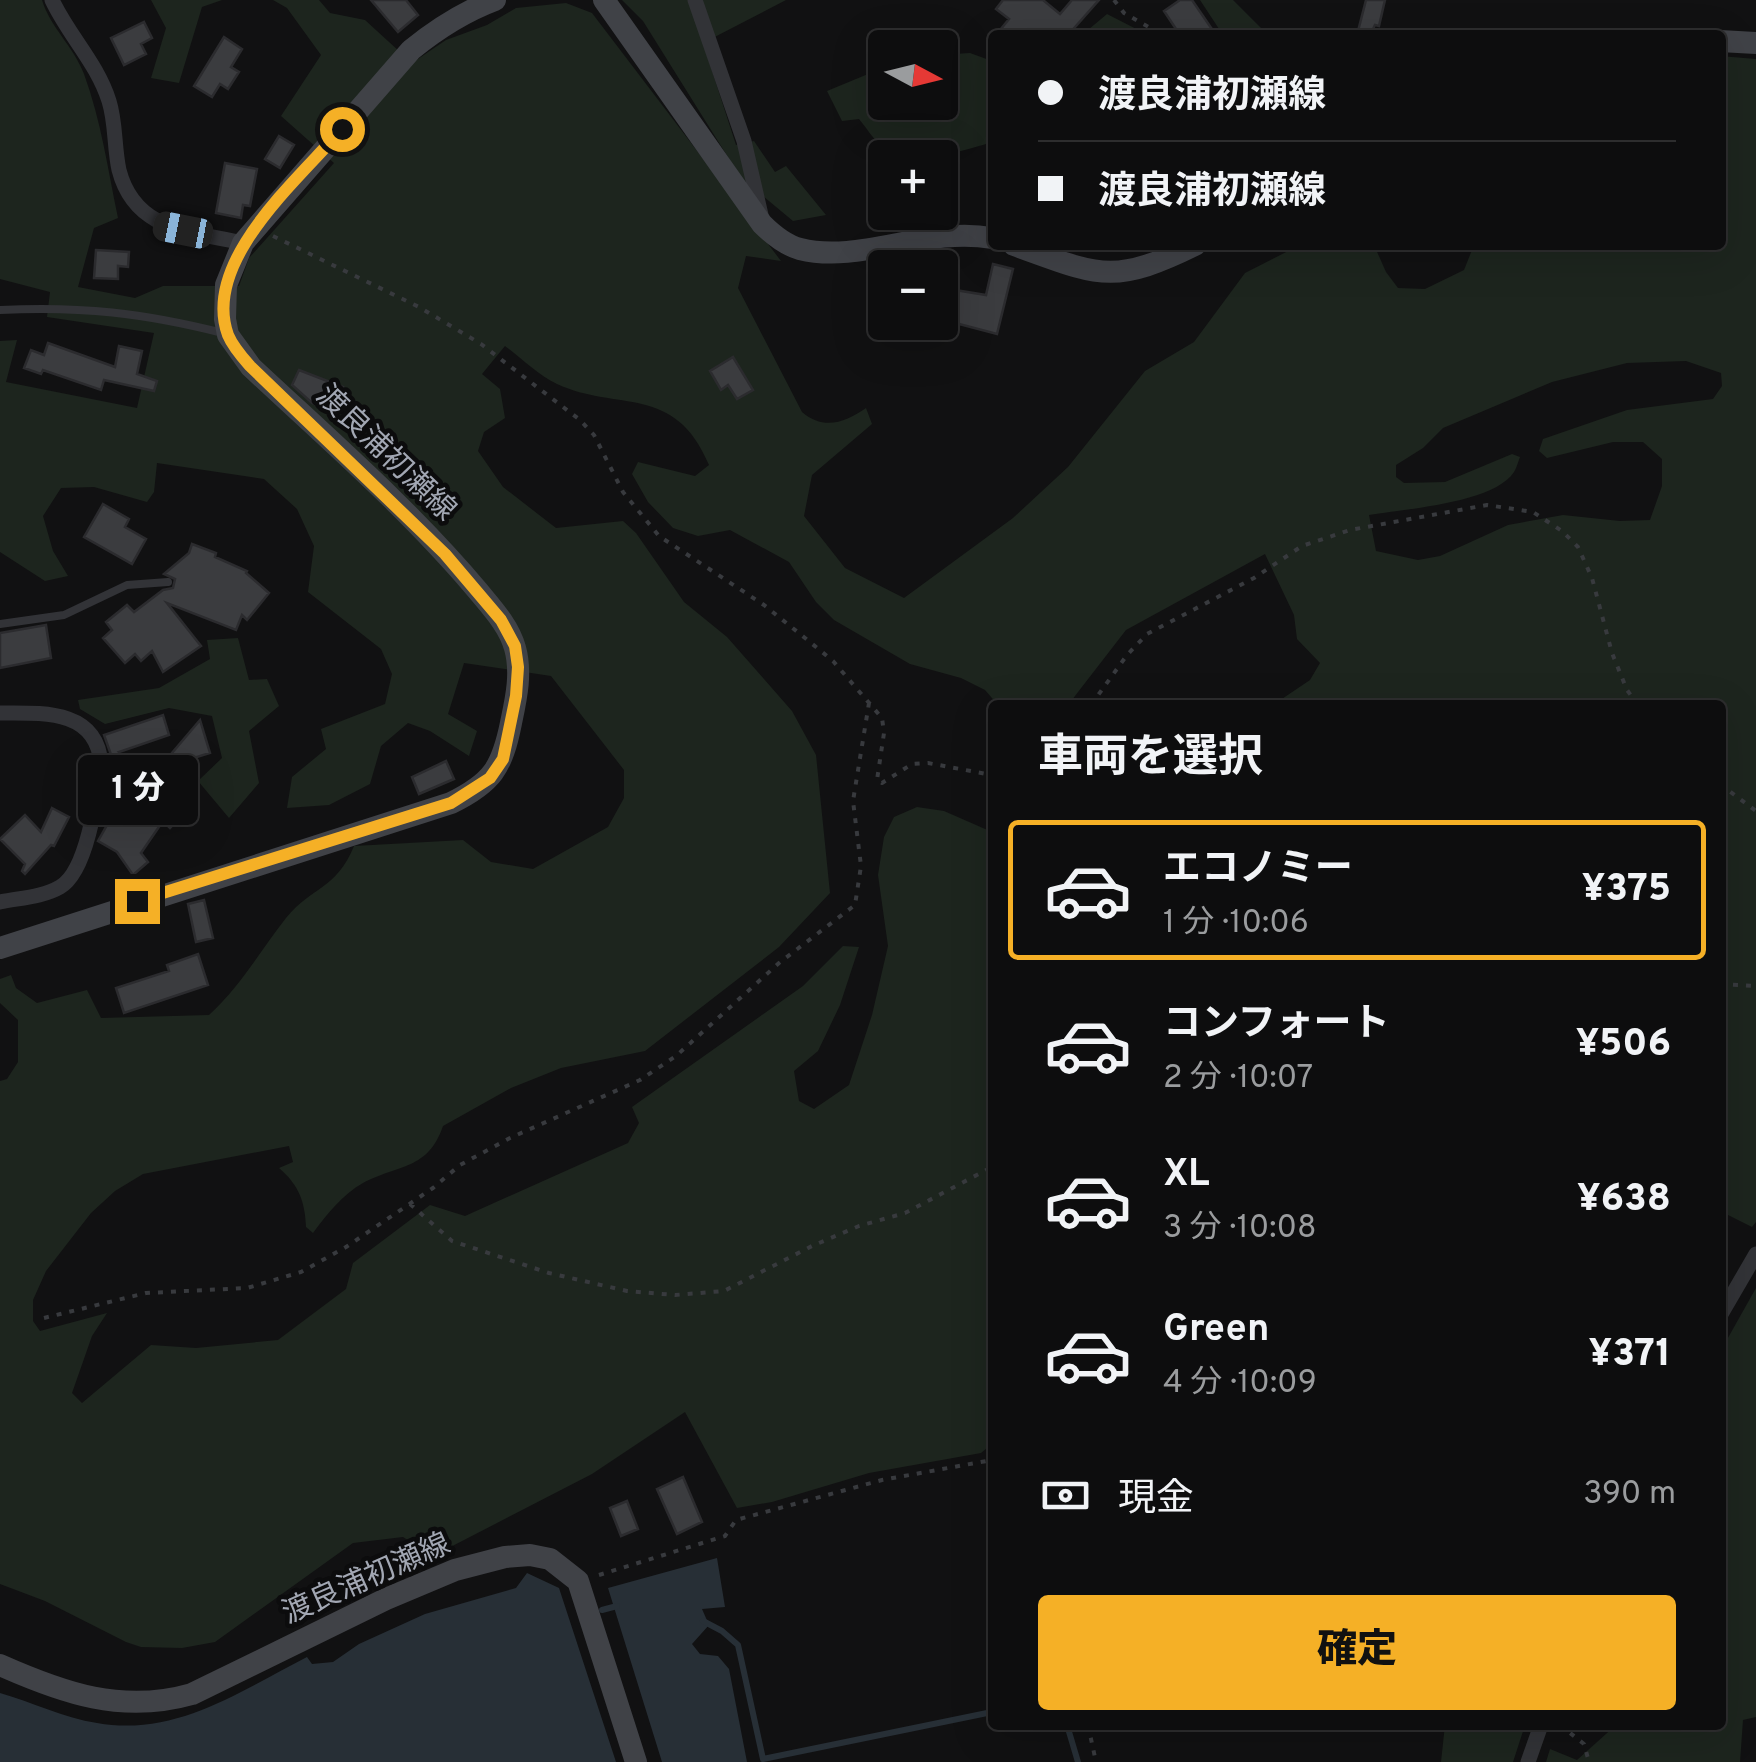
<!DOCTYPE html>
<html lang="ja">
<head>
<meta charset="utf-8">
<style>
	body { margin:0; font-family:Overpass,"Noto Sans JP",sans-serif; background:#1b1b1c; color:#f1f3f6; height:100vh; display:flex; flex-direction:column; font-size:38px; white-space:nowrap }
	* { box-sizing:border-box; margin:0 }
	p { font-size:32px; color:#9a9c9e }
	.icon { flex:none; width:55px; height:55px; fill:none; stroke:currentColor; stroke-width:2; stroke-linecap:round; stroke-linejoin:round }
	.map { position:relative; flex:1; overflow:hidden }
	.sheet { position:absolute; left:988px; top:700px; width:738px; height:1030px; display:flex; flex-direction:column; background:#0d0d0e; border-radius:10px; box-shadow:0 10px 40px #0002,0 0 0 2px #2d2d2e }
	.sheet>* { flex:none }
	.hud { position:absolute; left:988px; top:30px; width:738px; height:220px; border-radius:10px; box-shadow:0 10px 40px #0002,0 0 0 2px #2d2d2e; display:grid; align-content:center; height:220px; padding:0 50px; background:#0d0d0e }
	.needle { width:65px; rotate:97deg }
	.tools { position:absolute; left:868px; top:30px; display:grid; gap:20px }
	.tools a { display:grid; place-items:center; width:90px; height:90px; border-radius:10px; background:#0d0d0e; box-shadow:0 10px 40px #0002,0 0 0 2px #2d2d2e; font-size:50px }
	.end { position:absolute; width:45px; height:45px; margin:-22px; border:12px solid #f5b026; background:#111; box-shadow:0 0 0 5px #111 }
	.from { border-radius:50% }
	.bubble { position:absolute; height:70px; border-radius:10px; background:#0d0d0e; box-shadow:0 10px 40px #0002,0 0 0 2px #2d2d2e; font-size:32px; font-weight:800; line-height:70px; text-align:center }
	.car { position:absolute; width:30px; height:60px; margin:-30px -15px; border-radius:12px; box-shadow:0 0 8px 2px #0007; background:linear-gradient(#222 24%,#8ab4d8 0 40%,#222 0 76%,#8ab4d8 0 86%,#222 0) }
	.hud b { display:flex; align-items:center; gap:35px; height:95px; font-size:38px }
	.hud b+b { border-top:2px solid #2d2d2e }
	.hud i { width:25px; height:25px; background:#f1f3f6 }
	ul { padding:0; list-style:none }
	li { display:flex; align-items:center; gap:30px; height:140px; margin:0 20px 15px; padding:0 30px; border:5px solid transparent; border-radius:10px }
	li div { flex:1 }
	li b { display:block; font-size:38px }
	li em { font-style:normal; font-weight:800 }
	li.active { border-color:#f5b026 }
	li>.icon { width:90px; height:90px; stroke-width:1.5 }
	h2 { padding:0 50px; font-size:45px; line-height:120px }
	.pay { display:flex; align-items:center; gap:25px; height:110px; padding:0 50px; font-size:38px }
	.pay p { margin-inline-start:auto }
	.cta { display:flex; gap:20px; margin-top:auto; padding:20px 50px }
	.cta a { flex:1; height:115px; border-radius:10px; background:#f5b026; color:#111; font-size:40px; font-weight:800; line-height:115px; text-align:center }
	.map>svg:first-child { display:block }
	.green { fill:#1d251e; fill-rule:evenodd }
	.water { fill:#272f36 }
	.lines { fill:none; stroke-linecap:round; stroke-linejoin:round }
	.stream { stroke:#272f36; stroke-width:6 }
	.building { fill:#3b3c3f; stroke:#2b2b2e; stroke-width:2.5 }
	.path { stroke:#383a3e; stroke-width:4; stroke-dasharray:5 8; stroke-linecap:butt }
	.lane { stroke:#323337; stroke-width:8 }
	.street { stroke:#323337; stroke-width:15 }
	.secondary { stroke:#404247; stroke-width:22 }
	.route { stroke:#f5b026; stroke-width:12 }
	.labels { text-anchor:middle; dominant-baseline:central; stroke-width:9; stroke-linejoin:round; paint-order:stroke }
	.street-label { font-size:30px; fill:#a2a7b3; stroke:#0c0c0d }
</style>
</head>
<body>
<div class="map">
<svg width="1756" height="1762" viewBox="0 0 1756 1762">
	<rect width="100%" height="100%" fill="#111112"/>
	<path class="green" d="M0,0H42C50,27 74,47 84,74C101,120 108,170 118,218L94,228L78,287L135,298L163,286H239L249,258L334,163L281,116L321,55L287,8L273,0H319L330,13L365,20L412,63L446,40L487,25L516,8L566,3L592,13L781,261L746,256L738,288L802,412C824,431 846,422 866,408L872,424L812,475L804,516L845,568L904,598L1013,518L1068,467L1145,371L1194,342L1245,273L1300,245H1374L1386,272L1398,288L1425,289L1464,270L1474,245H1720V56L1756,59V1222L1752,1227L1720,1211V705H1273L1310,680L1320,663L1297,639L1294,615L1265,554L1126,630L1068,705H998L985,690L961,678L910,664L834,620L816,602L789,562L730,530L698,536L673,528L648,502L632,474L638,462L695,476L709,465C675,383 617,412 557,384C538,375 521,358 505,346L482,374L500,389L505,418L484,432L478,451L503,487L556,528L623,521L636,533L684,602L727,637L792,711L816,755L830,893L779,947L645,1051L561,1068L511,1088L443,1126C428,1170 399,1164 363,1183C343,1194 326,1215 313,1233L306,1227C305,1202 299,1185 279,1168L293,1162L289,1146L143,1174L115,1191L91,1213L46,1271L33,1300V1321L40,1331L107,1313L92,1336L72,1393L82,1403L151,1345L196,1348L278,1340L346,1289L353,1263L430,1205L465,1216L628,1143L639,1123L632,1107L803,986L843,946L859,947L840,1005L818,1051L794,1071L799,1101L814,1109L849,1085L872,1015L888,946L878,875L884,837L894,817L917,807L944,811L992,832V1416L989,1417L992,1444L981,1453L869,1473L772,1502L737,1508L685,1412L592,1474L433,1556L403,1537L353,1543L215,1642L182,1648L141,1647L126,1642L45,1601L0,1584V1081L7,1079L18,1062V1020L0,1003V979L11,975L16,988L37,1003L87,990L101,1018L209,1015C241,986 260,951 286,918C312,886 336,890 354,846L463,840L491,862L533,869L608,827L624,798V770L551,676L464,663L448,714L477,731L469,756L430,731L408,723L381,746L370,784L329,805L287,808L292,777L326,749L321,729L385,704L392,674L381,649L308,592L314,546L297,509L264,479L157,463L154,492L147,502L94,487L61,488L43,516L53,551L68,576L45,581L0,552V341L17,340L6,382L137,408L154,333L47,317L50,292L0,279ZM1686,361L1721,373L1722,386L1713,399L1627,410L1543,439L1539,451L1547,458L1613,442H1643L1662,459V486L1650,520L1620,521L1563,515L1508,525L1440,556L1418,560L1376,551L1369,515C1405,509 1494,503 1514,472C1517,467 1518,462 1520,457L1512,454L1445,482L1404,483L1396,477V465L1423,448L1443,428L1552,382L1627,363Z
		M151,0H222L202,7L179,83L151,78L166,28Z
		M622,0H786L703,43L736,145L754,141L775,172L786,166L826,215L793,221L741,178L643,21Z
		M1200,0H1233L1268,35H1223Z
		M1107,14L1148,35H1082Z
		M970,53L992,61V142C961,152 909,168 880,144C872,138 866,127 859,119L842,121L827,91L885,67V102H940V55Z
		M238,638L249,680L267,679L279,706L249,731L259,783L229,818L198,781L222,758L212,716L169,708L105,724L80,709L78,700L159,688L210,659L207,640Z
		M1756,1288V1717L1743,1720L1740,1762H1546L1550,1749L1577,1760L1616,1725H1720V1352Z
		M1445,1725H1525L1513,1762H1441Z"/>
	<path class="water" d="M717,1558L725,1607L702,1609L709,1625L692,1644L700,1654L718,1656L729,1669L747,1762H662L608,1588Z
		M527,1573L559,1588L616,1762H0V1693C32,1702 64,1718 97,1723C176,1737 240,1691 307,1657L312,1664L333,1662L359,1644L425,1614L516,1588Z"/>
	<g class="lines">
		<path class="stream" d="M602,1610L617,1606
			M703,1621L722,1631L738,1645L763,1759L992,1712
			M1067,1725L1078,1762"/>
	</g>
	<path class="building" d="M371,0H406L418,15L398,32Z
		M1003,0H1043L1060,14L1072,0H1099L1068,35H996L1009,19L996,9Z
		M1180,0H1192L1216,35H1180L1164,11Z
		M1366,0H1385L1379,26L1375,25L1370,35H1357Z
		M144,22L152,38L141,44L146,54L124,65L111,38Z
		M224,37L242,49L231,67L239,72L228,89L220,84L212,97L194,86Z
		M279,136L294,145L280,168L265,159Z
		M225,163L257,169L250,206L243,205L241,218L216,213Z
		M96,250L129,252L128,267L118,266V279L94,278Z
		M993,264L1013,269L997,334L940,319V300L947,301L949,289L986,295Z
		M48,343L115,367L119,346L142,351L137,374L157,381L154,391L104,380L101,390L43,370L41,374L24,368L31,350L44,355Z
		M733,357L753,390L737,399L728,385L721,390L710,371Z
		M299,370L343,387L334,412L312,403L292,385Z
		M103,504L129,519L125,527L146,539L132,564L84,537Z
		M192,544L216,553L215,557L247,571L246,573L269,593L247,620L242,615L236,630L167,603L201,646L163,672L152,651L141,661L135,654L125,663L103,638L112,630L106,622L127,605L134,612L163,590L173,588L175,579L164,574L189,553Z
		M46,625L51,658L0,668V633Z
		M163,715L169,735L119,752L149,780L200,720L210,753L171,765L180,773L172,783L187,796L179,806L185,812L170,828L163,821L141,853L148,862L133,875L117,852L98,841L107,825L103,823L105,811L119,787L110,780L115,766L104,735Z
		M446,761L454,779L419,794L412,777Z
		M52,808L69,817L54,846L51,845L25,874L22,871L25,864L0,839L25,815L41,832Z
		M204,900L213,938L196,942L188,904Z
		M198,954L208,985L124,1013L116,988L169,971L167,965Z
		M683,1477L702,1522L677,1534L657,1489Z
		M627,1501L638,1529L621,1536L610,1508Z"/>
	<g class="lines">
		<path class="path" d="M1114,0L1124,13L1161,34
			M273,236L419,307L481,344L580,420L594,435L623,492L659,536L764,605L805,638L833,661L882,718L884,733L877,780L882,783L912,764L928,763L992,775
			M1091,705L1127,655L1147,634L1254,578L1302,546L1350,530L1487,505L1533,512L1562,531L1578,547L1592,578L1612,653L1627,690L1638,705
			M1720,784L1756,811
			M1720,984L1756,986
			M410,1204L452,1241L549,1273L627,1291L675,1295L724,1291L812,1246L859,1226L905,1213L992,1167
			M44,1318L146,1293L247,1288L301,1272L346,1247L433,1188L460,1165L510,1138L640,1080L676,1056L779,963L855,905L861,866L853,801L869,703
			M599,1575L725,1536L736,1520L882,1480L992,1460
			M1088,1725L1096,1762
			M1560,1725L1584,1744L1589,1762"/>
		<path class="lane" d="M0,310C82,306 143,313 223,333
			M0,624L64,615L127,585L168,582"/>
		<path class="street" d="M52,0C69,36 97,63 109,101C116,123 114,147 119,170C135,232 191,231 243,243
			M695,0L744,141L761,215
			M0,713C42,713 97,709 101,764C97,794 88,871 60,887C43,897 19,898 0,902
			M1720,1316L1756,1254
			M1528,1762L1541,1725"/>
		<path class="secondary" d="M604,0L762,224C773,235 785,245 800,249C860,264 927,226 992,238
			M1720,41L1756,43
			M1014,245C1098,275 1112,286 1195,245
			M0,948L451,803C492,783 502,768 511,723C516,699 522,673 515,648C509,626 492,608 478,591C410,510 328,439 251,367L228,335L225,319L226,285L243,243L411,50C438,28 463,12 495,0
			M0,1665C63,1693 122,1714 192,1694L386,1599L455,1570L505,1557L530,1555L550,1559L578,1581L636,1762"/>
	</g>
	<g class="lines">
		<path class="route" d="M137,901L451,803L490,778L503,759L516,696L518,667L515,646L501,620L445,554L250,366C242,357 233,347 228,335C201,261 299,179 342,129"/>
	</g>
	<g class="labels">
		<g class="street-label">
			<text transform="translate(385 454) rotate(44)">渡良浦初瀬線</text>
			<text transform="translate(367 1580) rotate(-24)">渡良浦初瀬線</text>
		</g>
	</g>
</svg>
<div class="tools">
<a><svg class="needle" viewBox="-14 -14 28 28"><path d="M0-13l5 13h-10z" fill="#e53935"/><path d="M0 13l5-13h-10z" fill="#9a9c9e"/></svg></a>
<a>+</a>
<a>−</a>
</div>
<i class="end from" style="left:342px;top:129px"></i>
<i class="end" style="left:137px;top:901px"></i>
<div class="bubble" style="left:78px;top:755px;width:120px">1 分</div>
<i class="car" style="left:183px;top:230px;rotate:281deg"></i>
<div class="hud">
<b><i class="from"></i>渡良浦初瀬線</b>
<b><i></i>渡良浦初瀬線</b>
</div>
<section class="sheet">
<h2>車両を選択</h2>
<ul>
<li class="active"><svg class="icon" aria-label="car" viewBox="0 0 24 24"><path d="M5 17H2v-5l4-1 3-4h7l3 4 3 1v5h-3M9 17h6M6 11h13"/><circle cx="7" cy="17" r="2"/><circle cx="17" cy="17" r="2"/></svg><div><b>エコノミー</b><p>1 分 · 10:06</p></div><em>¥375</em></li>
<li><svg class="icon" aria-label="car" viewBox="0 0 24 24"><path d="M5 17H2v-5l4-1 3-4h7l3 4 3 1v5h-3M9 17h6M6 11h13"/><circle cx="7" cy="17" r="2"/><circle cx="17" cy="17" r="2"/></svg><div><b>コンフォート</b><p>2 分 · 10:07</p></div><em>¥506</em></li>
<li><svg class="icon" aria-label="car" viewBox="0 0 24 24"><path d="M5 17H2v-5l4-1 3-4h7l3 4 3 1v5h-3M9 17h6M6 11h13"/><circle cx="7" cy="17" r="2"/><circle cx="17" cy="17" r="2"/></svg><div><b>XL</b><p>3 分 · 10:08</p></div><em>¥638</em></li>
<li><svg class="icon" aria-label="car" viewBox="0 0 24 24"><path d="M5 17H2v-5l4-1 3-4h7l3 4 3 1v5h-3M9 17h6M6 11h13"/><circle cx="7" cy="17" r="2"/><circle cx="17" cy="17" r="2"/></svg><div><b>Green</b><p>4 分 · 10:09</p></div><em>¥371</em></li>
</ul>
<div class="pay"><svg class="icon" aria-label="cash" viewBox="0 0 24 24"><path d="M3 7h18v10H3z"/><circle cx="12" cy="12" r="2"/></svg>現金<p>390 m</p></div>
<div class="cta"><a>確定</a></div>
</section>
</div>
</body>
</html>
